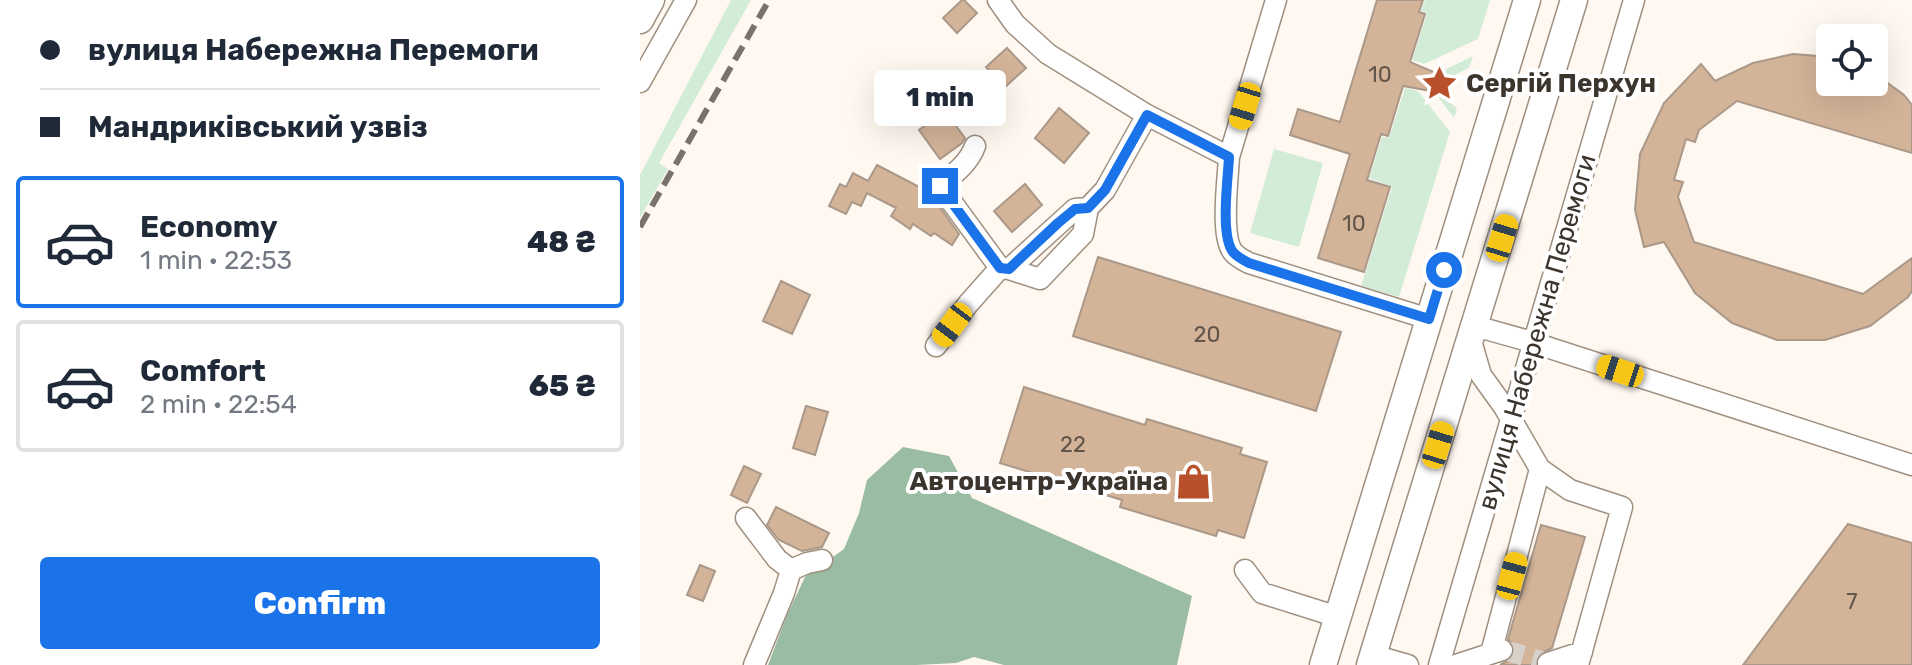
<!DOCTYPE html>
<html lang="en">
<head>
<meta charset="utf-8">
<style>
	body { margin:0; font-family:Rubik,sans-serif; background:#f6f6f7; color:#1f2937; height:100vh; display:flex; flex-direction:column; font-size:30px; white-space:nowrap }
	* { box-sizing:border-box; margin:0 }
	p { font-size:26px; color:#747a83 }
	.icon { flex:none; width:44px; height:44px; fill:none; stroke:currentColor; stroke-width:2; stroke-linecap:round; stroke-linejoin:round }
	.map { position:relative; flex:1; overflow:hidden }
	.sheet { display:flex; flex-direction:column; background:#fff; width:640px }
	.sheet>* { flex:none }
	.top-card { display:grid; align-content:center; height:176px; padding:0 40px; background:#fff }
	.fabs { position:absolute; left:1176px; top:24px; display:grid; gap:16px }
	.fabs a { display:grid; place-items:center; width:72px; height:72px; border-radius:8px; background:#fff; box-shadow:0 8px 32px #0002; font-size:40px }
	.end { position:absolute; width:36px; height:36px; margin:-18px; border:10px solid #1a73e8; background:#fff; box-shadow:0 0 0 4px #fff }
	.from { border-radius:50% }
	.bubble { position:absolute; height:56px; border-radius:8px; background:#fff; box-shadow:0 8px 32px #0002; font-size:26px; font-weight:800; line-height:56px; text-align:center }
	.car { position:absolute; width:24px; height:48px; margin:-24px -12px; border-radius:10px; box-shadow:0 0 6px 2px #0007; background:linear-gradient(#f5c518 24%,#345 0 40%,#f5c518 0 76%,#345 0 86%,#f5c518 0) }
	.top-card b { display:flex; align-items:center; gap:28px; height:76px; font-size:30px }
	.top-card b+b { border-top:2px solid #e0e1e3 }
	.top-card i { width:20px; height:20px; background:#1f2937 }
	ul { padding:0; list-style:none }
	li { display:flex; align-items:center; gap:24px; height:132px; margin:0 16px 12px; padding:0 24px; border:4px solid #e0e1e3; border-radius:8px }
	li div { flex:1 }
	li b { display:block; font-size:30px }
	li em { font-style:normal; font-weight:800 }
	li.selected { border-color:#1a73e8 }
	li>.icon { width:72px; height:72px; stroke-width:1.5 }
	.cta { display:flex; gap:16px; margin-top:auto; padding:16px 40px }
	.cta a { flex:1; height:92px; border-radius:8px; background:#1a73e8; color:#fff; font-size:32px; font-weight:800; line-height:92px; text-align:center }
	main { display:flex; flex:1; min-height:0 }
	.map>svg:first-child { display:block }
	.green { fill:#d2ecd8 }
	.forest { fill:#9abca3 }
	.building { fill:#d4b499; stroke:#aa9889; stroke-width:2 }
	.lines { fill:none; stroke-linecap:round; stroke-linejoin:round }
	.minor-tunnel { stroke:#d8d1ca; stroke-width:20; stroke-dasharray:20 10; stroke-linecap:butt }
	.minor-casing { stroke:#9f8f7f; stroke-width:23 }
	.major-casing { stroke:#9f8f7f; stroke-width:29 }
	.minor { stroke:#fff; stroke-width:20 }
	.major { stroke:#fff; stroke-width:26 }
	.rail { stroke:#79726b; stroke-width:6; stroke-dasharray:16 8; stroke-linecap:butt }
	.route { stroke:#1a73e8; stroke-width:10 }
	.labels { text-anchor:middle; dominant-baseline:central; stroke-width:8; stroke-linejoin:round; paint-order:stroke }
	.number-label { font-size:22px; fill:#625549 }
	.poi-label { font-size:26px; font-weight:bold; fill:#3c352e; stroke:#fff; text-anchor:start }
	.street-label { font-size:26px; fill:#3c352e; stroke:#fff }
</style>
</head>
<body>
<main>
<section class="sheet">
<div class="top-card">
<b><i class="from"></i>вулиця Набережна Перемоги</b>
<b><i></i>Мандриківський узвіз</b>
</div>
<ul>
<li class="selected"><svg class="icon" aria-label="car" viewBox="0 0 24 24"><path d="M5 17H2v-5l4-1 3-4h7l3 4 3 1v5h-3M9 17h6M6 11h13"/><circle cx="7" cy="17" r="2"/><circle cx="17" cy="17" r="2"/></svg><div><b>Economy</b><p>1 min · 22:53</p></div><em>48 ₴</em></li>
<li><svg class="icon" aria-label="car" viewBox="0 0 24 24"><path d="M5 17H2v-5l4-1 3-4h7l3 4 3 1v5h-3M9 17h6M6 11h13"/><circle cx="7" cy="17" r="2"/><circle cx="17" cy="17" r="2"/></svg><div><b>Comfort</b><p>2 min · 22:54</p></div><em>65 ₴</em></li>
</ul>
<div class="cta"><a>Confirm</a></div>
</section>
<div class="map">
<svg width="1272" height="665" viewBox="0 0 1272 665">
	<rect width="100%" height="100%" fill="#fff8f1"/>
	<path class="green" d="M91,0H111L19,163L28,169L0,218V175Z
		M785,0H850L838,39L784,64L772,60L787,13L781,11Z
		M833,56L829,68L806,79L803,91L817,109L814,118L792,89L796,74Z
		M765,88L778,91L810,132L759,297L721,286L752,187L729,178L742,137L749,138Z
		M634,149L683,163L659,247L610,233Z"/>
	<path class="forest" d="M263,447L309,456L332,498L552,596L537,665H364L334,657L316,663L276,665H128L147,615L165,577L204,549L219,513L227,480Z"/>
	<path class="building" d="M322,0H324L337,13L317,33L303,18Z
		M737,0H783L779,12L785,14L770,62L796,73L791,91L763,86L748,136L741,134L727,180L750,187L724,272L678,258L710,154L650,135L658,109L700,122Z
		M367,48L386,68L364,88L346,67Z
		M1153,54L1190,57V82H1234V73L1264,95L1272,105V153L1097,101L1059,130L1055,142L1046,139L1034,180L1043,182L1038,197L1054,242L1223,294L1272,258V291L1268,297L1230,326L1185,340H1137L1092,323L1055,293L1024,242L1004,247L995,210L1000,154L1024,103L1061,64L1075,81L1113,63Z
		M419,108L449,133L424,163L395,138Z
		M305,111L325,138L322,143L300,159L279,130Z
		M237,165L289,192L319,234L312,245L294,233L291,236L273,224L270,229L251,216L256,208L227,193L221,206L212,202L206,214L189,206L200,184L206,187L213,173L228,181Z
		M385,184L402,205L372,232L354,211Z
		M458,257L701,332L676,411L433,336Z
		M141,281L170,295L152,334L123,321Z
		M384,387L505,425L507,419L546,431L602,448L600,454L627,462L604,538L578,530L576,536L480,507L482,500L360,463Z
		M166,406L188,412L175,455L153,448Z
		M104,466L121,474L107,503L91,495Z
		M136,507L189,533L182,547L162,551L139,540L127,525Z
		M1208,524L1272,543V665H1103Z
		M901,525L945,537L912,648L899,654L896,660L895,665H860L871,659L874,653V645L868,639Z
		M60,565L75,571L63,601L47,595Z"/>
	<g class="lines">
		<path class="minor-tunnel" d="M864,650L908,663"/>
		<defs>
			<path id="minor" d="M358,0L375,24L408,54L507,115L589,157C588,179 580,236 593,252C597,257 603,260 609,263L789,319
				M0,82L46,0
				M335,146C329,163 314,174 300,186L360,268L369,269L400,279L443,234L448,208L465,190L507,115
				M589,157L636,0
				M369,269L435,209L448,208
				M835,326L885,340L1272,465
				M831,341L841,375L864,407L900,469L930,490L982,507L938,665
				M296,346L328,304L360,268
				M106,518L137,559L151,570
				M605,570L622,593L698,617
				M851,653L900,469
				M733,655L768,665
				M908,663L942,652
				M114,665L144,593L151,570L167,563L182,560
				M799,665C865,444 928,221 994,0
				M816,665L862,650"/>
			<path id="major" d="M0,20L11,0
				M683,665L887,0
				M730,665L934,0"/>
		</defs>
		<use href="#minor" class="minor-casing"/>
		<use href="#major" class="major-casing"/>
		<use href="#minor" class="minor"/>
		<use href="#major" class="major"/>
		<path class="rail" d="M0,227L129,0"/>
	</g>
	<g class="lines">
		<path class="route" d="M300,186L360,268L369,269L418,223L435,209L448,208L465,190L507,115L589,157C588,179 580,235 593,252C597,257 603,260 609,263L789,319L804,270"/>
	</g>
	<defs>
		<symbol id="sight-bare" viewBox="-9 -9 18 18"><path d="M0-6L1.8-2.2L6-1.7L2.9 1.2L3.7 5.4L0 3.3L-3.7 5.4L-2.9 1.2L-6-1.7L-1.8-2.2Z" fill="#b8502b" stroke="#fff" stroke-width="2.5" paint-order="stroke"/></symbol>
		<symbol id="shop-bare" viewBox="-9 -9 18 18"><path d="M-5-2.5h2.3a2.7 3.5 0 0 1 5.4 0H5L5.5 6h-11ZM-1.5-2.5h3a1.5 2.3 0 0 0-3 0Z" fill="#b8502b" stroke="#fff" stroke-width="2.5" paint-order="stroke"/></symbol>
	</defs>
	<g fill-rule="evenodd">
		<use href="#sight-bare" x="774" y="58" width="51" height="51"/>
		<use href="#shop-bare" x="528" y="456" width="51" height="51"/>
	</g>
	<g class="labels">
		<g class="number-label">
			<text x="740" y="74">10</text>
			<text x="714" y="223">10</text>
			<text x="567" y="334">20</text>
			<text x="433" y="444">22</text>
			<text x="1212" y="601">7</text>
		</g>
		<g class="poi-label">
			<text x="826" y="83">Сергій Перхун</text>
			<text x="528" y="481" text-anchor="end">Автоцентр-Україна</text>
		</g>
		<g class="street-label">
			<text transform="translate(897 332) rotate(-74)">вулиця Набережна Перемоги</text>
		</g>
	</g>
</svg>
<div class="fabs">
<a><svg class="icon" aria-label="locate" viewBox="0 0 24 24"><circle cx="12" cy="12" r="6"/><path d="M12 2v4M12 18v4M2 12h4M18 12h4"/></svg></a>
</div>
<i class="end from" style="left:804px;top:270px"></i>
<i class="end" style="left:300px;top:186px"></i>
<div class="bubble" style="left:234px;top:70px;width:132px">1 min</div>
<i class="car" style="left:605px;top:106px;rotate:197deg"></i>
<i class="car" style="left:862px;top:238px;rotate:17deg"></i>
<i class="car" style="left:312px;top:325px;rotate:217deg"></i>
<i class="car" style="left:980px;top:371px;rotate:288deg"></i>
<i class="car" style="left:798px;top:445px;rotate:17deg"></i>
<i class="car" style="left:872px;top:576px;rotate:15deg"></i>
</div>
</main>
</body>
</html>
